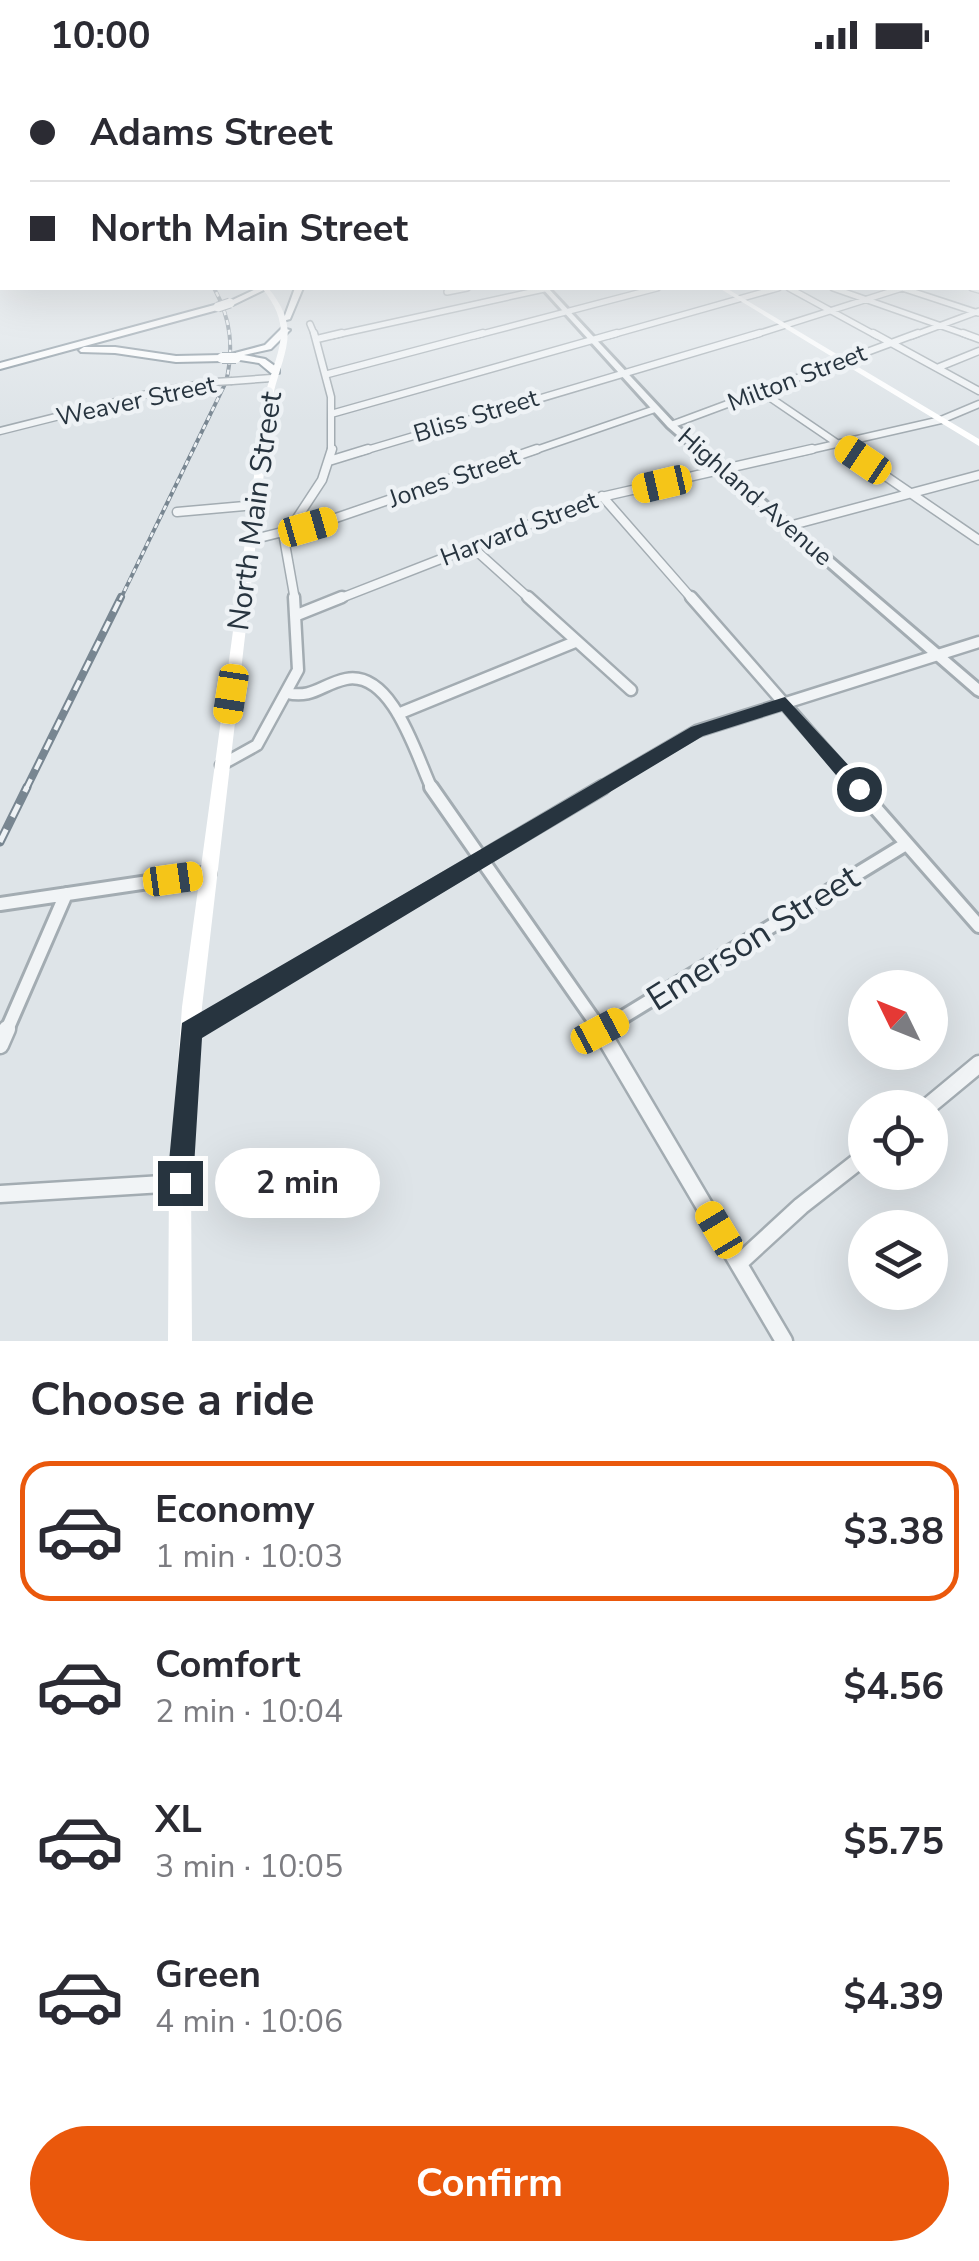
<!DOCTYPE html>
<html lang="en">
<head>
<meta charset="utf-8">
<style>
	body { margin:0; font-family:"Nunito Sans",sans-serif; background:#f7f7f7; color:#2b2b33; height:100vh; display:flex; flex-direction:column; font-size:38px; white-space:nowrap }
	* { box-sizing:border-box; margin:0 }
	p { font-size:32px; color:#7c7c81 }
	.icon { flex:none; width:55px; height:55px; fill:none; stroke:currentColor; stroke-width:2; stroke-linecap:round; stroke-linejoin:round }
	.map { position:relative; height:1271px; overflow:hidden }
	.side { display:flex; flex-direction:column; background:#fff; flex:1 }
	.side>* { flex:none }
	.hud { position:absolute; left:0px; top:0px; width:980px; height:220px; box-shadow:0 10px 40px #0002; display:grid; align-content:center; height:220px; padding:0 30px; background:#fff }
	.needle { width:65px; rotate:313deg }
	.buttons { position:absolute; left:848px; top:900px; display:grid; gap:20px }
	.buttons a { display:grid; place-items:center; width:100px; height:100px; border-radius:50%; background:#fff; box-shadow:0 10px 40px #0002; font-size:50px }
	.end { position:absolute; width:45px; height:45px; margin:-22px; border:12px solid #27343f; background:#fff; box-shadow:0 0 0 5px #fff }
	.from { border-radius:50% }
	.bubble { position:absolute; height:70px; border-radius:35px; background:#fff; box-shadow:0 10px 40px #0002; font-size:32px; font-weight:700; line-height:70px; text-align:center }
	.car { position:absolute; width:30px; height:60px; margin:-30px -15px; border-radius:12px; box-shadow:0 0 8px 2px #0007; background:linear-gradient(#f5c518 24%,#345 0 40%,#f5c518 0 76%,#345 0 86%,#f5c518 0) }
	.hud b { display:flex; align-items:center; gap:35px; height:95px; font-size:38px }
	.hud b+b { border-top:2px solid #e1e1e2 }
	.hud i { width:25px; height:25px; background:#2b2b33 }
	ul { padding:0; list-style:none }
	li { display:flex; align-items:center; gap:30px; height:140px; margin:0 20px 15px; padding:0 10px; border:5px solid transparent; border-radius:30px }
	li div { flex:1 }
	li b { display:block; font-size:38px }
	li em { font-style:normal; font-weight:700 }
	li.selected { border-color:#ea580c }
	li>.icon { width:90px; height:90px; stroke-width:1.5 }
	h2 { padding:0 30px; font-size:45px; line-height:120px }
	.primary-button { display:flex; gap:20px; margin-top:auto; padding:20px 30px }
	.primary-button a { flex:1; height:115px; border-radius:60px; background:#ea580c; color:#fff; font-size:40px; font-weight:700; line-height:115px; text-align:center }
	.status { display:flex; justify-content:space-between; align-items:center; height:70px; padding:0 50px; background:#fff; direction:ltr }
	.status svg { height:28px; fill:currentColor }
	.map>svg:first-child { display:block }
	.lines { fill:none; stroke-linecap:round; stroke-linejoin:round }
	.minor-far5-casing { stroke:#a3acb2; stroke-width:8 }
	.minor-far4-casing { stroke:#a3acb2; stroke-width:9 }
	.minor-far3-casing { stroke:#a3acb2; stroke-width:11 }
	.minor-far2-casing { stroke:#a3acb2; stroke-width:15 }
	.minor-far1-casing { stroke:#a3acb2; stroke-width:18 }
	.minor-casing { stroke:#a3acb2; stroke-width:21 }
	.tertiary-casing { stroke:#a3acb2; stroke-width:6 }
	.motorway-casing { stroke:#86949e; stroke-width:4 }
	.minor-far5 { stroke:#f1f4f6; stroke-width:5 }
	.minor-far4 { stroke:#f1f4f6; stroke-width:6 }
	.minor-far3 { stroke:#f1f4f6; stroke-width:8 }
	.minor-far2 { stroke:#f1f4f6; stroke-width:10 }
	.minor-far1 { stroke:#f1f4f6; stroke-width:12 }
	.minor { stroke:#f1f4f6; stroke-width:16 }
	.tertiary { fill:#f1f4f6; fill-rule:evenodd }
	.secondary { fill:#fff; fill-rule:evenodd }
	.motorway { fill:#fff; fill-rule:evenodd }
	.rail-far2-casing { stroke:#788691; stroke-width:4 }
	.rail-far1-casing { stroke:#788691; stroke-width:8 }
	.rail-casing { stroke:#788691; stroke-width:9 }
	.rail-far2 { stroke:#eef2f5; stroke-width:2.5; stroke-dasharray:5; stroke-linecap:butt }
	.rail-far1 { stroke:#eef2f5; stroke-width:4; stroke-dasharray:11; stroke-linecap:butt }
	.rail { stroke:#eef2f5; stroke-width:5; stroke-dasharray:14; stroke-linecap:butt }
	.minor-bridge-casing { stroke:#a3acb2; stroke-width:9; stroke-linecap:butt }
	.motorway-bridge-far1-casing { stroke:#86949e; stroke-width:11; stroke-linecap:butt }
	.motorway-bridge-casing { stroke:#86949e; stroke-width:12; stroke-linecap:butt }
	.minor-bridge { stroke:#f1f4f6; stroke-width:6 }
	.motorway-bridge-far1 { stroke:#fff; stroke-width:9 }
	.motorway-bridge { stroke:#fff; stroke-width:10 }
	.route { fill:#27343f }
	.labels { text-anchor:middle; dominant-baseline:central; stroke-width:9; stroke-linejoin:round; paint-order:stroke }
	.far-street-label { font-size:25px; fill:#27343f; stroke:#eef2f5 }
	.street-label { font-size:30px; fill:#27343f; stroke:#eef2f5 }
	.near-street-label { font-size:35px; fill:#27343f; stroke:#eef2f5 }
</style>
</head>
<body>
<div class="status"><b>10:00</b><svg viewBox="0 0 49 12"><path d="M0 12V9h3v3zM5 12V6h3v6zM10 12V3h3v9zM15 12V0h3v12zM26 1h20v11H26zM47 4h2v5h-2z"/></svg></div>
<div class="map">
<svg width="979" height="1271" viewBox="0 0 979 1271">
	<rect width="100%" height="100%" fill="#dee4e8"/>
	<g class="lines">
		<defs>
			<path id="minor-far5" d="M789,218L877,266
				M833,218L970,266
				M902,218L978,243
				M972,218L979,220
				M447,222L467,218
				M310,254L315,266
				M331,266L549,218
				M474,266L657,218
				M608,266L778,218
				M751,266L902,218
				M912,266L979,241"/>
			<path id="minor-far4" d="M314,263L331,327V382
				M873,263L979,321
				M963,263L979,269
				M317,269L342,263
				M937,298L979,281
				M328,304L483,263
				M232,311L272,308
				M762,322L850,382
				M331,344L617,263
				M671,355L918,263
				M0,361L155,322L214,312
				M360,382L760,263
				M530,382L655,339
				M801,382L941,350L979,334"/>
			<path id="minor-far3" d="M846,379L979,470
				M329,391L368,379
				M602,426L693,530
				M177,442L256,435
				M789,456L979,405
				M251,470L330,450L537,379
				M471,476L531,530
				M295,530L284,468L322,410L332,379
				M336,530L597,428L812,379"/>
			<path id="minor-far2" d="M528,527L631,620
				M691,527L859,719
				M297,545L342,527
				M287,623C313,629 322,614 346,609C393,600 417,688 432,719
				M398,644L575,572
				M221,695L257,675L298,600L294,527
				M598,719L697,661L979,572"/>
			<path id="minor-far1" d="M431,717L602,962
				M857,717L979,856
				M0,834L209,803
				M191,961L603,717
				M600,961L906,774
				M6,962L66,824"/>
			<path id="minor" d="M600,959L784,1271
				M0,975L7,959
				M926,1038L979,994
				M0,1124L179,1113
				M739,1193L801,1136L865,1086"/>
			<path id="tertiary" d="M542,218H548L674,353L979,614V626L975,624L668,357Z"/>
			<path id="motorway" d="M258,218H268L233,235L226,233Z
				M295,218H303L290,249L283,251Z
				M218,234L221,239L0,299V293Z
				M282,258L290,260L271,279L244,285L265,289L279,299V303H271L259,293L240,290L239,286L231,284L265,275Z
				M84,277H115L176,286L222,285L227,288L222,291L176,292L115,283L81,282L79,280Z"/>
		</defs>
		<use href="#minor-far5" class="minor-far5-casing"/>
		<use href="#minor-far4" class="minor-far4-casing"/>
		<use href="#minor-far3" class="minor-far3-casing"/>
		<use href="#minor-far2" class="minor-far2-casing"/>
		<use href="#minor-far1" class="minor-far1-casing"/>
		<use href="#minor" class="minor-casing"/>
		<use href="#tertiary" class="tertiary-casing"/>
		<use href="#motorway" class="motorway-casing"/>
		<use href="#minor-far5" class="minor-far5"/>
		<use href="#minor-far4" class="minor-far4"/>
		<use href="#minor-far3" class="minor-far3"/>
		<use href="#minor-far2" class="minor-far2"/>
		<use href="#minor-far1" class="minor-far1"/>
		<use href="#minor" class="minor"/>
		<use href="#tertiary" class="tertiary"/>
		<path class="secondary" d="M262,218H268C302,258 284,280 273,325L202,937L191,1113L192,1271H168L169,1113L182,937L265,325C277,280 295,259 262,218Z
			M719,218H726L979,369V376Z"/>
		<use href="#motorway" class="motorway"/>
		<defs>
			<path id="rail-far2" d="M120,530L226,312C234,278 231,249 214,218"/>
			<path id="rail-far1" d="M26,719L121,527"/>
			<path id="rail" d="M0,772L27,717"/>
		</defs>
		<use href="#rail-far2" class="rail-far2-casing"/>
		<use href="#rail-far1" class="rail-far1-casing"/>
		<use href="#rail" class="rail-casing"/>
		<use href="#rail-far2" class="rail-far2"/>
		<use href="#rail-far1" class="rail-far1"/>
		<use href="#rail" class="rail"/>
		<defs>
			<path id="minor-bridge" d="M214,312L232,311"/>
			<path id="motorway-bridge-far1" d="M218,237L230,233"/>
			<path id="motorway-bridge" d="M222,288H236"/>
		</defs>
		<use href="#minor-bridge" class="minor-bridge-casing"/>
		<use href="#motorway-bridge-far1" class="motorway-bridge-far1-casing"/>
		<use href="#motorway-bridge" class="motorway-bridge-casing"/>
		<use href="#minor-bridge" class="minor-bridge"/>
		<use href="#motorway-bridge-far1" class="motorway-bridge-far1"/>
		<use href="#motorway-bridge" class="motorway-bridge"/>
	</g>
	<linearGradient id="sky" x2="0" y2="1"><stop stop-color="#88b6db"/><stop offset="0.49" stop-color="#f0f3f5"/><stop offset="1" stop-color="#f0f3f5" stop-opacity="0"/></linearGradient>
	<rect width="979" height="352" fill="url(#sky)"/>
	<path class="route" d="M785,627L865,713V724H852L782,641L703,666L202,968L193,1113L189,1122L180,1126L171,1122L167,1113L182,953L691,657Z"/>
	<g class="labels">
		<g class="far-street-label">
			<text transform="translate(797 308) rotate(-21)">Milton Street</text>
			<text transform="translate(136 331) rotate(-12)">Weaver Street</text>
			<text transform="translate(476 346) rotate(-17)">Bliss Street</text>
			<text transform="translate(454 408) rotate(-19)">Jones Street</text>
			<text transform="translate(755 427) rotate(41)">Highland Avenue</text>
			<text transform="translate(519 459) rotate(-21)">Harvard Street</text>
		</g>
		<g class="street-label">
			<text transform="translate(255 441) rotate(-82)">North Main Street</text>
		</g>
		<g class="near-street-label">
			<text transform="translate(753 868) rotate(-32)">Emerson Street</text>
		</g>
	</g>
</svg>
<div class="buttons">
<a><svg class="needle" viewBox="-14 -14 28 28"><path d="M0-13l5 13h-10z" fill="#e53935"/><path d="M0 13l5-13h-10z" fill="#7c7c81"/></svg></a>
<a><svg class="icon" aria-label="locate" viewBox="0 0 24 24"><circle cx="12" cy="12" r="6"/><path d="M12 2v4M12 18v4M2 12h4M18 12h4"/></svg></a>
<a><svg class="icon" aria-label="layers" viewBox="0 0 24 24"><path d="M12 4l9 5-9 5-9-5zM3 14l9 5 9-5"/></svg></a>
</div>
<i class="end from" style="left:859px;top:719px"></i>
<i class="end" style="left:180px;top:1113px"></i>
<div class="bubble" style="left:215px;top:1078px;width:165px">2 min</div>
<i class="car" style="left:863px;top:390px;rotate:304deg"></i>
<i class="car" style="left:662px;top:414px;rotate:257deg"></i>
<i class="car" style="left:308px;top:457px;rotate:74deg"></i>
<i class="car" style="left:231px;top:624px;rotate:189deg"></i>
<i class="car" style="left:173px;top:809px;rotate:82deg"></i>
<i class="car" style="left:600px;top:961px;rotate:62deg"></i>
<i class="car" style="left:719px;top:1160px;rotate:329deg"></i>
<div class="hud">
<b><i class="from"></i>Adams Street</b>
<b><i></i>North Main Street</b>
</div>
</div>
<section class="side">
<h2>Choose a ride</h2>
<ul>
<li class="selected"><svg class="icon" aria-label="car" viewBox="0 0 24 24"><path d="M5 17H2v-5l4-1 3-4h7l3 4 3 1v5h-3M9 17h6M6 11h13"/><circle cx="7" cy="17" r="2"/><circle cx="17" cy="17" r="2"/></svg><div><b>Economy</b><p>1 min · 10:03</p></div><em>$3.38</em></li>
<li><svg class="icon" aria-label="car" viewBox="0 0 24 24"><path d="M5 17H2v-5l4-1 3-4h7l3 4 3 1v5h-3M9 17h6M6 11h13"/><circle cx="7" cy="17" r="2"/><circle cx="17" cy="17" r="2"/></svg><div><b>Comfort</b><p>2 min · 10:04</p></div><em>$4.56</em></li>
<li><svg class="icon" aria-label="car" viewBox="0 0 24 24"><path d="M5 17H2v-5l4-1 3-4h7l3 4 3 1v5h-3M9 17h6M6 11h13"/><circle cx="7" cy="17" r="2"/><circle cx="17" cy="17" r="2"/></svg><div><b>XL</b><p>3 min · 10:05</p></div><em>$5.75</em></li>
<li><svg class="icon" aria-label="car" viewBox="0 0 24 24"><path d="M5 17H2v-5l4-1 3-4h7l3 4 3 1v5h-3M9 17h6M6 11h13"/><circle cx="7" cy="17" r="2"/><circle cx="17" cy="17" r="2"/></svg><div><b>Green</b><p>4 min · 10:06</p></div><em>$4.39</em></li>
</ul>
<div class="primary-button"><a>Confirm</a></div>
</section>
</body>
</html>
